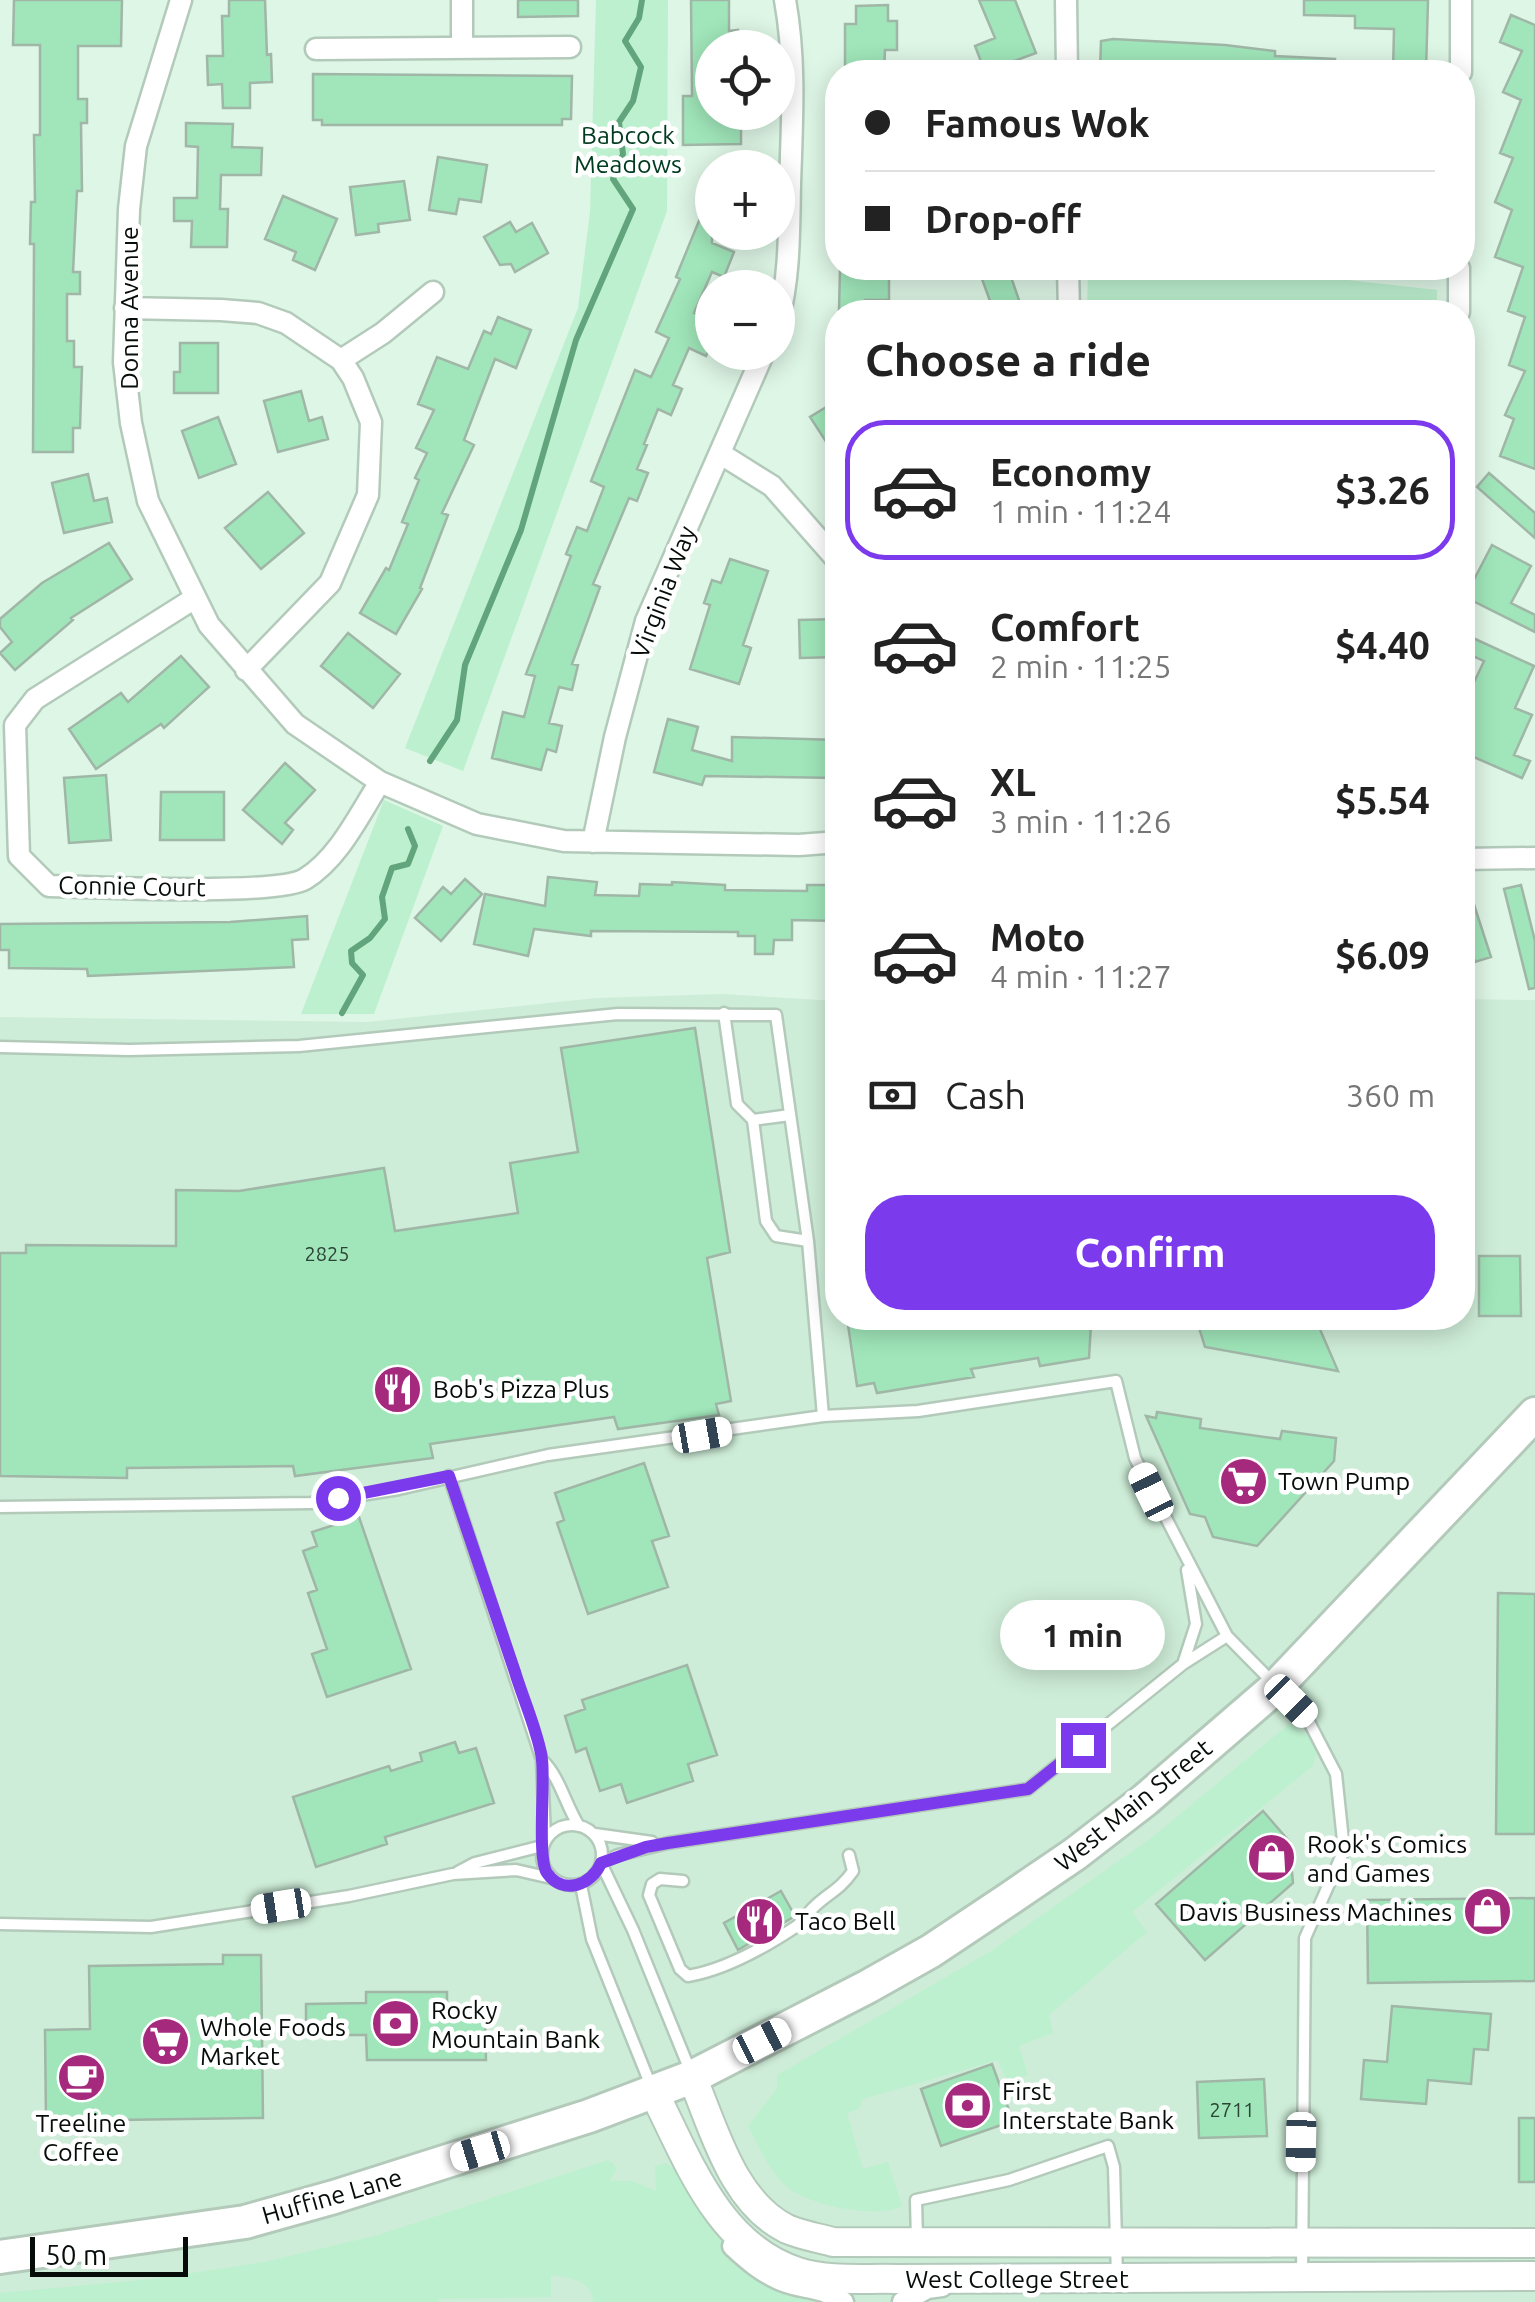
<!DOCTYPE html>
<html lang="en">
<head>
<meta charset="utf-8">
<style>
	body { margin:0; font-family:Ubuntu,sans-serif; background:#f2f2f2; color:#222; height:100vh; display:flex; flex-direction:column; font-size:38px; white-space:nowrap }
	* { box-sizing:border-box; margin:0 }
	p { font-size:32px; color:#767676 }
	.icon { flex:none; width:55px; height:55px; fill:none; stroke:currentColor; stroke-width:2; stroke-linecap:round; stroke-linejoin:round }
	.map { position:relative; flex:1; overflow:hidden }
	.panel { position:absolute; left:825px; top:300px; width:650px; height:1030px; display:flex; flex-direction:column; background:#fff; border-radius:40px; box-shadow:0 5px 25px #0003 }
	.panel>* { flex:none }
	.top-card { position:absolute; left:825px; top:60px; width:650px; height:220px; border-radius:40px; box-shadow:0 5px 25px #0003; display:grid; align-content:center; height:220px; padding:0 40px; background:#fff }
	.controls { position:absolute; left:695px; top:30px; display:grid; gap:20px }
	.controls a { display:grid; place-items:center; width:100px; height:100px; border-radius:50%; background:#fff; box-shadow:0 5px 25px #0003; font-size:50px }
	.scale { position:absolute; left:30px; bottom:25px; width:158px; box-sizing:border-box; padding-left:10px; border:5px solid #060d09; border-top:0; font-size:28px; line-height:35px; white-space:nowrap; color:#060d09; -webkit-text-stroke:8px #fff; paint-order:stroke }
	.end { position:absolute; width:45px; height:45px; margin:-22px; border:12px solid #7c3aed; background:#fff; box-shadow:0 0 0 5px #fff }
	.from { border-radius:50% }
	.bubble { position:absolute; height:70px; border-radius:35px; background:#fff; box-shadow:0 5px 25px #0003; font-size:32px; font-weight:700; line-height:70px; text-align:center }
	.car { position:absolute; width:30px; height:60px; margin:-30px -15px; border-radius:12px; box-shadow:0 0 8px 2px #0007; background:linear-gradient(#fff 24%,#345 0 40%,#fff 0 76%,#345 0 86%,#fff 0) }
	.top-card b { display:flex; align-items:center; gap:35px; height:95px; font-size:38px }
	.top-card b+b { border-top:2px solid #e0e0e0 }
	.top-card i { width:25px; height:25px; background:#222 }
	ul { padding:0; list-style:none }
	li { display:flex; align-items:center; gap:30px; height:140px; margin:0 20px 15px; padding:0 20px; border:5px solid transparent; border-radius:40px }
	li div { flex:1 }
	li b { display:block; font-size:38px }
	li em { font-style:normal; font-weight:700 }
	li.active { border-color:#7c3aed }
	li>.icon { width:90px; height:90px; stroke-width:1.5 }
	h2 { padding:0 40px; font-size:45px; line-height:120px }
	.pay { display:flex; align-items:center; gap:25px; height:110px; padding:0 40px; font-size:38px }
	.pay p { margin-inline-start:auto }
	.cta { display:flex; gap:20px; margin-top:auto; padding:20px 40px }
	.cta a { flex:1; height:115px; border-radius:40px; background:#7c3aed; color:#fff; font-size:40px; font-weight:700; line-height:115px; text-align:center }
	.map>svg:first-child { display:block }
	.built { fill:#ceedd8 }
	.green { fill:#bdf0cf }
	.lines { fill:none; stroke-linecap:round; stroke-linejoin:round }
	.stream { stroke:#62a57d; stroke-width:6 }
	.building { fill:#a0e6ba; stroke:#a0b6a7; stroke-width:2.5 }
	.service-casing { stroke:#b3cabb; stroke-width:15 }
	.minor-casing { stroke:#b3cabb; stroke-width:25 }
	.secondary-casing { stroke:#b3cabb; stroke-width:32 }
	.trunk-casing { stroke:#b3cabb; stroke-width:38 }
	.service { stroke:#fff; stroke-width:10 }
	.minor { stroke:#fff; stroke-width:20 }
	.secondary { stroke:#fff; stroke-width:28 }
	.trunk { stroke:#fff; stroke-width:32 }
	.route { stroke:#7c3aed; stroke-width:12 }
	.labels { text-anchor:middle; dominant-baseline:central; stroke-width:9; stroke-linejoin:round; paint-order:stroke }
	.number-label { font-size:20px; fill:#2c4335 }
	.park-label { font-size:25px; fill:#003a1f; stroke:#fff }
	.street-label { font-size:25px; fill:#060d09; stroke:#fff }
	.poi-label { font-size:25px; fill:#060d09; stroke:#fff; text-anchor:start }
</style>
</head>
<body>
<div class="map">
<svg width="1535" height="2302" viewBox="0 0 1535 2302">
	<rect width="100%" height="100%" fill="#def6e6"/>
	<path class="built" d="M723,994L837,1001L838,1318H1462L1463,999L1535,1000V2302H0V1017L367,1022L596,998Z"/>
	<path class="green" d="M596,0H668L667,211L463,771L405,748L578,308L590,212Z
		M1088,268H1241L1437,290V312H1087Z
		M384,800L443,826L374,1014H301Z
		M1289,1724L1309,1737L1318,1749L1313,1766L1132,1912L1147,1932L1049,2015L1053,2033L1019,2046L1028,2075L1007,2082L998,2060L863,2099L859,2109L847,2113L863,2169L888,2162L902,2206C877,2220 809,2205 787,2187C770,2172 758,2145 748,2126L777,2088V2075L991,1951L1151,1838Z
		M608,2160L614,2164L616,2170L610,2181H632L656,2191L655,2166L667,2163C695,2186 705,2224 731,2250C746,2264 813,2291 835,2302H593C591,2279 570,2278 551,2275V2297L439,2299V2302H0V2293L152,2279L264,2262L378,2235Z"/>
	<g class="lines">
		<path class="stream" d="M430,761L457,720L465,665L521,530L576,340L633,209L613,179L623,154L619,122L633,101L641,67L625,41L639,18L642,0
			M342,1013L363,975L352,963L351,951L370,938L385,919L382,897L392,868L408,864L415,846L408,829"/>
	</g>
	<path class="building" d="M14,0H122L121,46H78V99H87V123H81L82,191H77L73,272H80V294H67V341H74V367H82L80,428H73V452H33L34,244H30L31,202H35L34,135H40V45H13Z
		M229,0H265L267,55L271,54L272,82L250,83V108H223L222,84L208,85L207,56H223L222,16H229Z
		M518,0H578V16L518,17Z
		M691,0H729V31L738,30L739,48H712V112H722V123H741V144L683,145V96H692Z
		M979,0H1015L1036,53L985,72L975,46L995,38Z
		M1304,0H1428L1426,72H1393L1394,29L1355,28V16L1304,15Z
		M888,5V21H897V50H885L884,72H845V24H856V6Z
		M1511,15L1535,25V469L1500,456L1514,419L1505,415L1525,371L1509,365L1525,317L1508,311L1523,267L1495,257L1512,210L1495,202L1513,158L1500,153L1521,100L1503,92L1522,51L1500,42Z
		M1113,39L1225,45L1275,51V56L1335,59V72H1100L1101,41Z
		M313,74L572,76L571,119H562V125H322V120H313Z
		M186,123L233,124L232,147L262,148L261,175H221L220,209H228L227,247H191L192,221H174V198H197L198,147L186,146Z
		M438,157L487,165L481,202L459,199L456,214L429,210Z
		M404,181L410,220L378,224L379,232L356,235L350,187Z
		M712,189V243L734,252L724,277L712,272L694,313L712,322V342L706,356L689,348L673,385L682,389L671,415L658,409L644,444L647,445L637,469L648,473L637,501L629,498L593,584L600,587L572,664L578,665L572,690L559,687L549,723L562,726L556,752L547,749L541,770L492,758L503,712L524,717L535,676L526,674L571,556L566,554L577,527L587,531L604,487L591,481L635,370L651,377L669,338L656,332L680,279L676,277Z
		M283,196L337,219L315,270L293,260L296,252L265,239Z
		M510,222L516,232L532,223L548,253L515,272L511,264L500,265L484,237Z
		M840,268H889V300H865V310H839Z
		M978,268H1008L1023,312H994Z
		M498,317L531,330L516,368L495,359L464,440L474,445L442,513L448,515L420,588L422,589L396,634L360,613L386,568L389,570L408,524L402,522L419,480L415,478L427,453L416,448L434,410L418,404L437,357L468,369L484,331L491,334Z
		M180,343H218V393H174V372H180Z
		M301,391L309,421L322,417L328,439L278,452L264,401Z
		M838,400V460L810,417Z
		M218,417L236,464L199,478L182,431Z
		M1489,473L1535,513V538L1477,487Z
		M88,474L94,501L107,498L112,522L64,533L52,483Z
		M268,492L304,533L261,569L225,528Z
		M109,543L132,579L71,618L73,620L15,670L0,653L12,642L0,627V619L42,583Z
		M1492,545L1531,566L1511,603L1535,615V632L1465,597Z
		M730,559L768,571L743,645L751,648L739,684L690,669L710,605L704,603L712,580L721,583Z
		M838,619V657L800,658L799,620Z
		M348,633L400,674L373,708L321,666Z
		M1462,633L1534,666L1515,708L1532,715L1514,755L1530,761L1522,778L1462,752V708L1484,661L1462,651Z
		M181,656L209,687L164,728L161,724L96,769L69,729L121,693L128,702Z
		M668,719L698,727L692,750L732,761V737L838,740V778L705,776L702,785L654,772Z
		M285,763L315,790L285,823L293,830L282,844L243,810Z
		M106,775L111,840L69,843L64,778Z
		M161,792H224V840H160Z
		M548,877L597,882L595,895L639,896L640,884L672,885V882L725,885V890L807,891V885H838V921L792,920V940H774L773,954H755V936H738V932L591,931V936L534,929L528,956L474,944L485,894L545,906Z
		M465,879L482,894L441,941L415,918L443,887L451,894Z
		M1466,880L1491,957L1475,962L1462,923V881Z
		M1521,885L1535,941V988L1529,989L1504,889Z
		M307,916L308,939L292,940L294,967L88,976L87,969L9,968V950H0V924L230,922Z
		M695,1028L730,1252L707,1258L731,1401L716,1404L719,1415L618,1429L614,1417L430,1444L433,1458L295,1476L293,1466L127,1468V1478L0,1476V1253H26V1245L176,1246V1190L239,1191L384,1168L395,1231L518,1213L510,1163L578,1152L561,1048Z
		M1479,1256H1520L1521,1316H1479Z
		M847,1318H1081V1324H1091L1089,1358L1040,1366L1038,1358L971,1369L974,1377L877,1393L874,1383L857,1386Z
		M1196,1318L1316,1320L1338,1371L1205,1347Z
		M1157,1412L1201,1419L1200,1428L1280,1439L1282,1431L1336,1438L1334,1461L1257,1546L1213,1537L1205,1517L1190,1514L1146,1416L1156,1418Z
		M644,1463L669,1536L652,1541L668,1587L588,1614L557,1523L564,1520L555,1493Z
		M359,1517L411,1669L327,1697L312,1654L327,1649L308,1593L317,1590L303,1551L317,1546L312,1532Z
		M1498,1593L1535,1594V1834H1496Z
		M687,1665L717,1755L688,1764L693,1781L627,1803L621,1784L600,1791L586,1748L576,1752L565,1716L585,1709L582,1700Z
		M455,1742L459,1753L476,1748L494,1803L385,1837L387,1844L316,1867L293,1797L389,1766L391,1771L422,1761L420,1753Z
		M1263,1811L1289,1841L1293,1883L1205,1960L1156,1904Z
		M781,1891L795,1916L738,1950L724,1923Z
		M1535,1898V1981L1368,1983L1367,1900Z
		M223,1955H261L263,2118L46,2121L45,2030L90,2029L89,1966L223,1964Z
		M366,1992H447V2013H485L486,2060H367L366,2035H306V2004L366,2003Z
		M1392,2006L1491,2014L1488,2050L1474,2049L1471,2084L1428,2080L1426,2104L1361,2099L1364,2060L1387,2062Z
		M992,2064L1013,2121L941,2146L921,2089Z
		M1264,2079L1267,2136L1199,2138L1197,2082Z
		M1519,2118H1535V2182H1519Z"/>
	<g class="lines">
		<defs>
			<path id="service" d="M724,1013L737,1104L753,1120L790,1115
				M0,1047L129,1050L299,1046L618,1014L776,1015L808,1241L823,1416
				M753,1120L766,1221L776,1236L808,1241
				M449,1476L542,1760L545,1839
				M0,1507L311,1503L399,1489L548,1455L823,1416L918,1411L1116,1381L1135,1458L1227,1636L1306,1716L1336,1774L1344,1850L1305,1938L1302,2275
				M1183,1664L1196,1624L1187,1570
				M542,1760C560,1777 565,1804 579,1826
				M542 1855a30 30 0 1 1 60 0a30 30 0 1 1-60 0Z
				M595,1834L652,1842
				M458,1872L475,1863L542,1846
				M683,1881L660,1879L652,1884L649,1895L680,1969L688,1976C724,1970 767,1946 797,1926C803,1921 807,1914 813,1908C828,1893 839,1891 853,1871L849,1855
				M581,1885L592,1939L651,2086
				M0,1924L151,1927L349,1896L453,1874L516,1870L551,1878
				M691,2073L633,1930L601,1863L618,1855L668,1843L1028,1789L1183,1664L1227,1636
				M917,2240L916,2200L1009,2180L1108,2146L1114,2167L1117,2278"/>
			<path id="minor" d="M181,0L136,146L129,209L124,362L131,423L148,501L209,625L295,724L380,782L477,824L564,841L799,845L838,842
				M462,0V47
				M1066,0L1067,72
				M316,49L570,47
				M1461,72V0
				M1068,268L1069,312
				M125,308L221,310L258,313L286,323L341,360L353,378L371,422L368,495L330,583L246,670
				M1459,312V268
				M778,321C790,277 789,230 790,184C792,123 796,60 785,0
				M341,360L383,333L433,292
				M721,454L772,486L837,560
				M195,598L35,699L15,725L19,856L49,886C92,887 277,896 305,879C339,858 359,815 380,782
				M593,842L615,737L646,621L764,352
				M1462,859L1535,858
				M733,2246C747,2259 762,2272 781,2280C804,2290 820,2284 843,2302
				M903,2302L927,2288L942,2286"/>
			<path id="secondary" d="M692,2077C714,2128 732,2202 787,2229C801,2235 818,2238 833,2242L1535,2243
				M653,2091C688,2159 717,2246 798,2272C829,2282 865,2278 897,2279L1535,2276"/>
			<path id="trunk" d="M0,2257L245,2222L334,2197L589,2116L692,2077L867,1987L931,1951L1009,1899L1075,1854L1145,1800L1276,1687L1535,1414"/>
		</defs>
		<use href="#service" class="service-casing"/>
		<use href="#minor" class="minor-casing"/>
		<use href="#secondary" class="secondary-casing"/>
		<use href="#trunk" class="trunk-casing"/>
		<use href="#service" class="service"/>
		<use href="#minor" class="minor"/>
		<use href="#secondary" class="secondary"/>
		<use href="#trunk" class="trunk"/>
	</g>
	<g class="lines">
		<path class="route" d="M338,1498L449,1476C471,1542 493,1607 515,1672C522,1696 540,1737 542,1760C545,1783 537,1858 547,1873C563,1896 592,1885 601,1863L646,1847L668,1843L1028,1789L1083,1745"/>
	</g>
	<defs>
		<symbol id="restaurant-disc" viewBox="-11 -11 22 22"><circle r="9.5" fill="#a5297c" stroke="#fff"/><path d="M-5-6h1v4h1v-4h1v4h1v-4h1v5L-1.5 .5V6h-2V.5L-5-1ZM5-6V6H3V1.5H1.5Q1.5-4 5-6Z" fill="#fff"/></symbol>
		<symbol id="supermarket-disc" viewBox="-11 -11 22 22"><circle r="9.5" fill="#a5297c" stroke="#fff"/><path d="M-6-5.5h2.5l.6 2H6L4.5 2H-2.5L-4.4-4H-6ZM-1.5 3.2a1.3 1.3 0 1 0 .1 0ZM3 3.2a1.3 1.3 0 1 0 .1 0Z" fill="#fff"/></symbol>
		<symbol id="shop-disc" viewBox="-11 -11 22 22"><circle r="9.5" fill="#a5297c" stroke="#fff"/><path d="M-5-2.5h2.3a2.7 3.5 0 0 1 5.4 0H5L5.5 6h-11ZM-1.5-2.5h3a1.5 2.3 0 0 0-3 0Z" fill="#fff"/></symbol>
		<symbol id="bank-disc" viewBox="-11 -11 22 22"><circle r="9.5" fill="#a5297c" stroke="#fff"/><path d="M-6-4H6V4H-6ZM0-2.3a2.3 2.3 0 1 0 0 4.6a2.3 2.3 0 1 0 0-4.6Z" fill="#fff"/></symbol>
		<symbol id="cafe-disc" viewBox="-11 -11 22 22"><circle r="9.5" fill="#a5297c" stroke="#fff"/><path d="M-5.5-4.5H6V0H3Q3 3.5 0 3.5H-2.5Q-5.5 3.5-5.5 0ZM3-3.2v2h1.7v-2ZM-6 4.5H4V6H-6Z" fill="#fff"/></symbol>
	</defs>
	<g fill-rule="evenodd">
		<use href="#restaurant-disc" x="370" y="1362" width="55" height="55"/>
		<use href="#supermarket-disc" x="1216" y="1454" width="55" height="55"/>
		<use href="#shop-disc" x="1244" y="1830" width="55" height="55"/>
		<use href="#shop-disc" x="1460" y="1884" width="55" height="55"/>
		<use href="#restaurant-disc" x="732" y="1894" width="55" height="55"/>
		<use href="#bank-disc" x="368" y="1996" width="55" height="55"/>
		<use href="#supermarket-disc" x="138" y="2014" width="55" height="55"/>
		<use href="#cafe-disc" x="54" y="2050" width="55" height="55"/>
		<use href="#bank-disc" x="940" y="2078" width="55" height="55"/>
	</g>
	<g class="labels">
		<g class="number-label">
			<text x="327" y="1253">2825</text>
			<text x="1232" y="2109">2711</text>
		</g>
		<g class="park-label">
			<text x="628" y="135">Babcock<tspan x="628" dy="29">Meadows</tspan></text>
		</g>
		<g class="street-label">
			<text transform="translate(129 308) rotate(-90)">Donna Avenue</text>
			<text transform="translate(663 592) rotate(-69)">Virginia Way</text>
			<text transform="translate(132 886) rotate(1)">Connie Court</text>
			<text transform="translate(1133 1805) rotate(-39)">West Main Street</text>
			<text transform="translate(332 2196) rotate(-16)">Huffine Lane</text>
			<text x="1017" y="2279">West College Street</text>
		</g>
		<g class="poi-label">
			<text x="433" y="1389">Bob's Pizza Plus</text>
			<text x="1278" y="1481">Town Pump</text>
			<text x="1307" y="1844">Rook's Comics<tspan x="1307" dy="29">and Games</tspan></text>
			<text x="1452" y="1912" text-anchor="end">Davis Business Machines</text>
			<text x="795" y="1921">Taco Bell</text>
			<text x="431" y="2010">Rocky<tspan x="431" dy="29">Mountain Bank</tspan></text>
			<text x="200" y="2027">Whole Foods<tspan x="200" dy="29">Market</tspan></text>
			<text x="1002" y="2091">First<tspan x="1002" dy="29">Interstate Bank</tspan></text>
			<text x="81" y="2123" text-anchor="middle">Treeline<tspan x="81" dy="29">Coffee</tspan></text>
		</g>
	</g>
</svg>
<div class="controls">
<a><svg class="icon" aria-label="locate" viewBox="0 0 24 24"><circle cx="12" cy="12" r="6"/><path d="M12 2v4M12 18v4M2 12h4M18 12h4"/></svg></a>
<a>+</a>
<a>−</a>
</div>
<div class="scale">50 m</div>
<i class="end from" style="left:338px;top:1498px"></i>
<i class="end" style="left:1083px;top:1745px"></i>
<div class="bubble" style="left:1000px;top:1600px;width:165px">1 min</div>
<i class="car" style="left:702px;top:1435px;rotate:80deg"></i>
<i class="car" style="left:1151px;top:1492px;rotate:334deg"></i>
<i class="car" style="left:1291px;top:1701px;rotate:135deg"></i>
<i class="car" style="left:281px;top:1906px;rotate:261deg"></i>
<i class="car" style="left:762px;top:2041px;rotate:63deg"></i>
<i class="car" style="left:1301px;top:2142px;rotate:181deg"></i>
<i class="car" style="left:480px;top:2151px;rotate:253deg"></i>
<div class="top-card">
<b><i class="from"></i>Famous Wok</b>
<b><i></i>Drop-off</b>
</div>
<section class="panel">
<h2>Choose a ride</h2>
<ul>
<li class="active"><svg class="icon" aria-label="car" viewBox="0 0 24 24"><path d="M5 17H2v-5l4-1 3-4h7l3 4 3 1v5h-3M9 17h6M6 11h13"/><circle cx="7" cy="17" r="2"/><circle cx="17" cy="17" r="2"/></svg><div><b>Economy</b><p>1 min · 11:24</p></div><em>$3.26</em></li>
<li><svg class="icon" aria-label="car" viewBox="0 0 24 24"><path d="M5 17H2v-5l4-1 3-4h7l3 4 3 1v5h-3M9 17h6M6 11h13"/><circle cx="7" cy="17" r="2"/><circle cx="17" cy="17" r="2"/></svg><div><b>Comfort</b><p>2 min · 11:25</p></div><em>$4.40</em></li>
<li><svg class="icon" aria-label="car" viewBox="0 0 24 24"><path d="M5 17H2v-5l4-1 3-4h7l3 4 3 1v5h-3M9 17h6M6 11h13"/><circle cx="7" cy="17" r="2"/><circle cx="17" cy="17" r="2"/></svg><div><b>XL</b><p>3 min · 11:26</p></div><em>$5.54</em></li>
<li><svg class="icon" aria-label="car" viewBox="0 0 24 24"><path d="M5 17H2v-5l4-1 3-4h7l3 4 3 1v5h-3M9 17h6M6 11h13"/><circle cx="7" cy="17" r="2"/><circle cx="17" cy="17" r="2"/></svg><div><b>Moto</b><p>4 min · 11:27</p></div><em>$6.09</em></li>
</ul>
<div class="pay"><svg class="icon" aria-label="cash" viewBox="0 0 24 24"><path d="M3 7h18v10H3z"/><circle cx="12" cy="12" r="2"/></svg>Cash<p>360 m</p></div>
<div class="cta"><a>Confirm</a></div>
</section>
</div>
</body>
</html>
